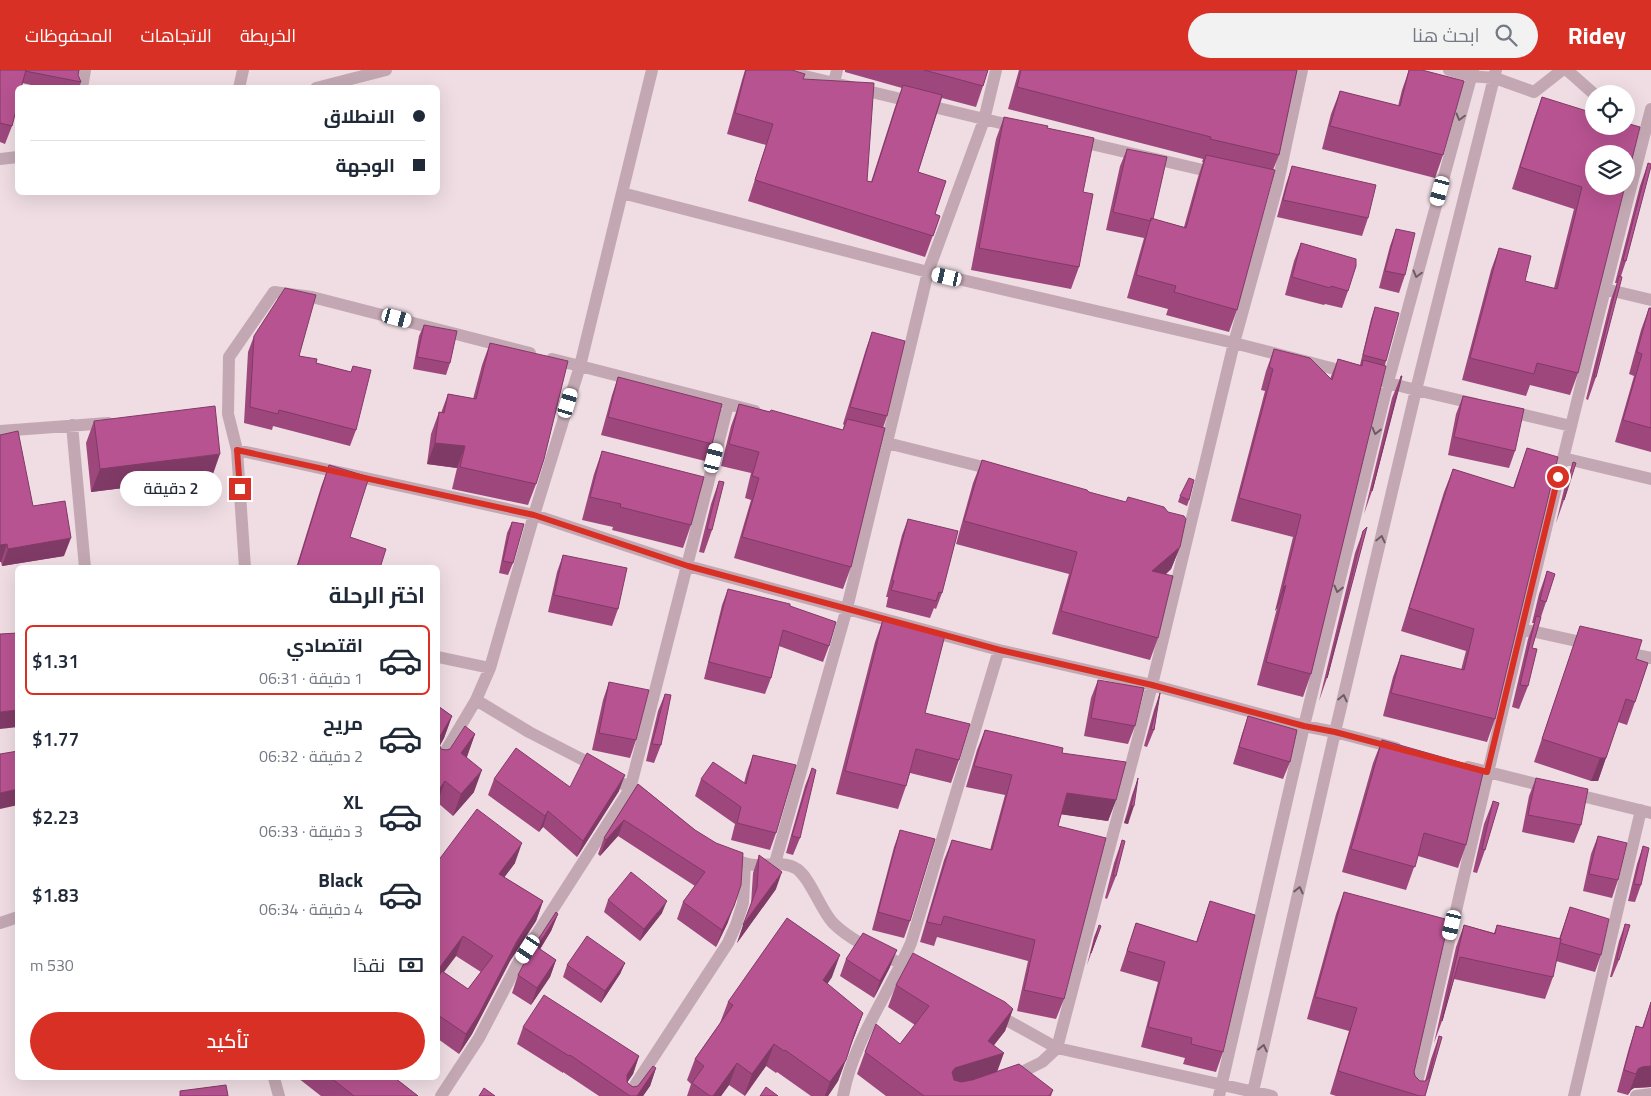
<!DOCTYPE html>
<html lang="ar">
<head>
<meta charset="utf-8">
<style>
	body { margin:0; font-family:"Titillium Web",Cairo,sans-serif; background:#f2f2f3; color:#1f2937; direction:rtl; height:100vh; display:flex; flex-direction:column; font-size:19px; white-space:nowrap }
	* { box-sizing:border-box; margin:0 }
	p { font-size:16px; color:#747a83 }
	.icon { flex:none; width:28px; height:28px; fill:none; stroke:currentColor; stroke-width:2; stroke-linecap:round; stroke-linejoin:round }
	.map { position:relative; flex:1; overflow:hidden; direction:ltr }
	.side { position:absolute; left:15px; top:495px; width:425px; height:515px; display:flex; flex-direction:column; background:#fff; border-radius:8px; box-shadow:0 5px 20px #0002; direction:rtl }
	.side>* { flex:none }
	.top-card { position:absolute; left:15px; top:15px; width:425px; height:110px; border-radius:8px; box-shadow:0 5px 20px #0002; direction:rtl; display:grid; align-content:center; height:110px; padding:0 15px; background:#fff }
	.controls { position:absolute; left:1585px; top:15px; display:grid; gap:10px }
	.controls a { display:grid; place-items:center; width:50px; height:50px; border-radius:50%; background:#fff; box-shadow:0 5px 20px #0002; font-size:25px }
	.end { position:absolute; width:22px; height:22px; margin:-11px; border:6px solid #d93025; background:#fff; box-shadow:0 0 0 2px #fff }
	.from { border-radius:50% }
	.bubble { position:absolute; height:35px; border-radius:18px; background:#fff; box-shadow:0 5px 20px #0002; font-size:16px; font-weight:600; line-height:35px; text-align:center; direction:rtl }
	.car { position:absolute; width:15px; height:30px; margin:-15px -8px; border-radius:6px; box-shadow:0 0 4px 1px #0007; background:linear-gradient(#fff 24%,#345 0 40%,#fff 0 76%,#345 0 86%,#fff 0) }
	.top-card b { display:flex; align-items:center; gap:18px; height:48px; font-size:19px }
	.top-card b+b { border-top:1px solid #e0e1e3 }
	.top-card i { width:12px; height:12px; background:#1f2937 }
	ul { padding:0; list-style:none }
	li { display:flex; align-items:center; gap:15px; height:70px; margin:0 10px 8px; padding:0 5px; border:2px solid transparent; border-radius:8px }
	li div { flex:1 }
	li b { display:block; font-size:19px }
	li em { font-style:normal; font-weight:600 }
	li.selected { border-color:#d93025 }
	li>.icon { width:45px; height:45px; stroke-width:1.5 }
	h2 { padding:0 15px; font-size:22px; line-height:60px }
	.pay { display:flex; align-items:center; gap:12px; height:55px; padding:0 15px; font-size:19px }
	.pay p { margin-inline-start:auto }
	.action { display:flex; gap:10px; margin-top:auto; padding:10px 15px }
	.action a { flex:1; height:58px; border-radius:30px; background:#d93025; color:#fff; font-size:20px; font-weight:600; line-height:58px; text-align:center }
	header { display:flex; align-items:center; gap:30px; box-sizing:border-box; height:70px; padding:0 25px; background:#d93025; color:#fff }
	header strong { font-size:24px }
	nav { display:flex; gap:28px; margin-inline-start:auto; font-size:18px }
	.search { width:350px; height:45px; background:#f2f2f3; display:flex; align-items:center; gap:12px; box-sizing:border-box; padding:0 18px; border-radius:28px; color:#747a83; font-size:19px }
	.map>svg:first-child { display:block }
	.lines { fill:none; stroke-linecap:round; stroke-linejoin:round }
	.minor { stroke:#c3a8b3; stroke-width:12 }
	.wall { fill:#9d477d; fill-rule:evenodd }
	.shaded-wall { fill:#803a66 }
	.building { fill:#b75391; stroke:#803a66 }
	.oneway { stroke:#6d5c64 }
	.route { stroke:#d93025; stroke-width:6 }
</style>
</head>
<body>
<header>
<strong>Ridey</strong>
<div class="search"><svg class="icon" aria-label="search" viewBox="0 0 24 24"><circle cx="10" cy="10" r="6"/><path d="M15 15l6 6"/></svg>ابحث هنا</div>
<nav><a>الخريطة</a><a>الاتجاهات</a><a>المحفوظات</a></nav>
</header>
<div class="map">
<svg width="1651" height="1026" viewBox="0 0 1651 1026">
	<rect width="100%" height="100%" fill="#efdde3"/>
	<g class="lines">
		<path class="minor" d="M652,0L622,123L928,202L1234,273L1416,320L1476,334
			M779,0L834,13
			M837,0L834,13L1017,57
			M1449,0L1470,6L1495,8L1534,22L1562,0
			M1567,0L1594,24
			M82,18L85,0
			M239,18L243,0
			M316,18L386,0
			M1078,71L1216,103
			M0,89L18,87
			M622,123L580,296L755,341
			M1605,219L1651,230
			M1508,341L1571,356
			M72,355L85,498
			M0,361L108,353
			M879,371L995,400
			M237,380L534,445L688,496L999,580L1152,615L1304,656L1335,662L1396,678
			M1563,388L1651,409
			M245,498L237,380L228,344L229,287L274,222L312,227L530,283
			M1522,559L1590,574
			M1622,582L1651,588
			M438,587L490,598L534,445L580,296L552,289
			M476,630L529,662L601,699L648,731
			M438,694L476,630L490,598
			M1468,697L1548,717
			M1570,723L1651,743
			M727,787C737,790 746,795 756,795C771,795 784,791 797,799C811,809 820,839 833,853C855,875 892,888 919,903
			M775,793L847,538L928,202L984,50L996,0
			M0,853L18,847
			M994,943L1057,978L1272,1026
			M1012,1007L1042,992L1057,978L1152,615L1234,273L1277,117L1302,0
			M274,1008L279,1026
			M441,1026L479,968L517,895L630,719L728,335
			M628,1026L728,873L736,855L743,833L745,794
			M843,1026C853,971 889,924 911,873L999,580
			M1219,1026L1304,656L1388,312L1473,0
			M1252,1026L1335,662L1416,320L1496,0
			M1414,1026C1488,696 1566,367 1651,39
			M1574,1026L1641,740
			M1636,1026L1651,1024"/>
	</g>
	<path class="wall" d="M0,0H79L78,5L81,12L79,18H45L22,13L12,56L5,74L0,72Z
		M745,0H792L803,9L867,111L871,112L895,37L902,18L845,2V0H988L983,16L976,37L942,28L918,102L935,144L940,146L925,187L748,131L766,75L727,64L742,10Z
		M1019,0H1297L1279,85L1273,100L1237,240L1229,262L1166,245L1168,239L1127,228L1144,168L1106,160L1120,96L1127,79L1153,149L1184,157L1198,107L1203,92H1202L1203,89L1008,39Z
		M1409,0L1443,85L1435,108L1322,79L1331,44L1340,21L1398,36L1402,20Z
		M1542,27L1590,44L1578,303L1570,325L1530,315L1526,326L1462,310L1491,200L1499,178L1525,211L1554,218L1574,139L1512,119L1534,49Z
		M1004,47L1047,58L1083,122L1079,197L1071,219L971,200L996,69Z
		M1648,93L1626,191L1621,206L1596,307L1588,330L1586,329L1611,229L1617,213H1615L1640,116Z
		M1292,96L1368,148L1362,166L1277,147L1286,114Z
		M1396,159L1405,205L1399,223L1379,218L1390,176Z
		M1301,173L1348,221L1342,238L1325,234L1324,235L1285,225L1294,191Z
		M1375,237L1386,291L1311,604L1303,627L1257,615L1277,538L1275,541L1293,467L1231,451L1265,321L1261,320L1266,301L1274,279L1330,309L1338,289L1360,295L1371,249Z
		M1649,238H1651V382L1615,372L1634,306L1629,304L1641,260Z
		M424,255L450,293L446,305L413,299L419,266Z
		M872,262L887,346L883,358L851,497L843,519L734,488L751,430L745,428L751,403L721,396L731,356L739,334L843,360L844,355L843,354L866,279Z
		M254,266L316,293L351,302L353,296L356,360L350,376L273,356L272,360L244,353L248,282Z
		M490,273L536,414L528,435L452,419L457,398L427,394L431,364L439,342L441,343L448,324L473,329L482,295Z
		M1401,306L1372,421L1364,444L1392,328Z
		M618,307L712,374L705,391L601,365L612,325Z
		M1463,326L1515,381L1509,398L1448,385L1456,344Z
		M94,351L212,407L91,422L86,373Z
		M0,365L33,436L64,486L2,496L1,492Z
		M1527,378L1495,649L1487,672L1383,646L1393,607L1401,585L1461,600L1466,581L1401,561L1444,422L1453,399L1513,418Z
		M602,381L691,455L683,478L612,460L613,457L582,450L594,404Z
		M982,390L1089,422L1180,477L1171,499L1166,504L1158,568L1150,590L1052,564L1069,504L956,474L973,413Z
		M1573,392L1564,430L1556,453L1565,415Z
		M329,395L350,467L380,498H296L321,417Z
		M719,411L712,460L704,483L699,482L711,434Z
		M1180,426L1189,430L1187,436L1178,432Z
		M908,449L942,523L936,539L934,538L930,548L886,537L888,527H886L902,465Z
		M512,452L513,493L508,505L499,503L507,463Z
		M1363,461L1327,608L1319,631L1355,483Z
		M563,485L618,539L612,556L548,542L557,502Z
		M1547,501L1546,532L1541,547L1532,578L1528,616L1519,639L1512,637L1528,569L1534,553H1532L1539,524Z
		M728,519L790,536L829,576L823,592L779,576L771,608L765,624L704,609L722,535Z
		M883,549L925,643L959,690L951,713L910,703L906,716L898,739L836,724L875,572Z
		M1580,556L1636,589L1635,632L1627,655L1618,652L1598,711H1591L1534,692Z
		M1098,610L1135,656L1128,674L1084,666L1091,628Z
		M609,612L636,670L630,688L592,680L603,630Z
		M1160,623L1154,660L1147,677L1144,676L1154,640Z
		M665,624L661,675L654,693L646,691L658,641Z
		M438,636L452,646L444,668L440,675L441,679L446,680L450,679L475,664L467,687L474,722L453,746L438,733Z
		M1248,646L1290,692L1283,709L1233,694L1242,664Z
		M985,660L1062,683L1116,730L1108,751L1061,744L1058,756L1064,929L1056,949L1017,941L1028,891L937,867L934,876L920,872L944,790L952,770L990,780L1005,725L966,717L977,680Z
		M1382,670L1466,775L1458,798L1418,786L1406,820L1342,802L1373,693Z
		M753,685L776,763L770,780L731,770L735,754L695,726L701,709L744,713L747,702Z
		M812,698L800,768L793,785L786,783L805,716Z
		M1138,708L1128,754L1124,753L1132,725Z
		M1536,708L1581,755L1574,773L1522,762L1529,726Z
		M494,709L570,717L619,721L577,787L543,757L539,762L488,725Z
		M638,714L695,760L728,852L716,877L677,849L683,832L695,816L618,766L600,786L598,784L604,768Z
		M1493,731L1485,780L1477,803L1473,802L1484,754Z
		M900,760L910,851L904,868L872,860L894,777Z
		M1598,766L1618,810L1612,828L1583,821L1591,784Z
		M1122,770L1116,806L1107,829L1105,828L1114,793Z
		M1643,776L1641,815L1635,832L1628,831L1637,794Z
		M759,785L776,819L737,873L751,835L753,803Z
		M438,791L515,793L504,807L543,831L536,851L510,891L472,964L459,984L438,969ZM456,886L481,902L468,919L443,902Z
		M1344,822L1414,1002L1415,1006L1420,1011H1425L1431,989L1439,966L1425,1026H1336L1330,1024L1349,961L1307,949L1336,844Z
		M608,830L662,843L640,871L604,842Z
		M1210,831L1223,982L1216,1002L1183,994L1185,988L1141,977L1158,912L1120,901L1136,853L1196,872Z
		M1570,837L1601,885L1595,902L1556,891L1553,907L1545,929L1454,909L1442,951L1434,973L1456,877L1464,855L1494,863L1497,855L1559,869Z
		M558,844L551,861L540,879L556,890L550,907L531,935L512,923L518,905Z
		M1625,854L1619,890L1612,907H1610L1619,871Z
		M1099,855L1101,856L1087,895L1094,867Z
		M846,889L890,897L874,928L840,906Z
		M625,893L620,904L601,933L563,907L567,895Z
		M832,907L827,914L863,943L851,975L838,1011L828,1026H811L777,1002L776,1003L766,996L745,1026L729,1015L721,1026H687L691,1014L687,1010L695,989L720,953L728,932Z
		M896,915L1013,939L1005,961L994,975L997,1002L1053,1020L1051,1026H886L857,1004L865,982L900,974L915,955L888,937Z
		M1651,932V1017L1634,1018L1631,1020L1628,1025L1617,1022L1629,978L1636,956L1642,958Z
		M523,957L639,986L633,1004L627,1012L630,1015L633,1017L638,1016L656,998L650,1016L643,1026H599L563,1002V1003L517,974Z
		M298,1008H395L418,1026H321Z"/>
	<path class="shaded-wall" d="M435,373L465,376L457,398L427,394Z
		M220,384L212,407L91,422L100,399Z
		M71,468L64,486L2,496L8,479Z
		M7,474L1,492H0V475Z
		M1180,477L1171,499L1144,524L1152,501Z
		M1286,515L1277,538L1275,541L1283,518Z
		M18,640V657L0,659V642Z
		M452,646L444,668L438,679L439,668Z
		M475,664L467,686L453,705L461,683Z
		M1600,688H1606L1598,711H1591Z
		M482,700L474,722L453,746L461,724Z
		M625,705L619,721L577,787L583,771Z
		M445,711L438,732V721Z
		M18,719V735L0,739V723Z
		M1067,723L1116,730L1108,751L1059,744Z
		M1131,736H1134L1128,754L1124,753Z
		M548,741L543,757L539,762L545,746Z
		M624,750L618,766L600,786L606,770Z
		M522,773L515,793L492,824L499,804Z
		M782,802L776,819L737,873L743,855Z
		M543,831L536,851L510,891L472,964L459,984L466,964L517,871Z
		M667,831L662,843L640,871L644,859Z
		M734,836L728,852L716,877L722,860Z
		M558,844L551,861L531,894L537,877Z
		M463,866L456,886L438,910V900Z
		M897,880L890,897L874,928L880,911Z
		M840,885L832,907L815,932L823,910Z
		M556,890L550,907L531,935L537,918Z
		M625,893L620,904L601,933L605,921Z
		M1013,939L1005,961L983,989L1004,983L996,1005L947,1020L952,1002L955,998L988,971Z
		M863,943L855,965L847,983L855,962Z
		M774,974L766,996L744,1026L752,1004Z
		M639,986L633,1004L621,1022L627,1005Z
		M846,990L838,1011L828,1026H825L830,1012Z
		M737,993L729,1015L721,1026H713Z
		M1651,996V1017L1634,1018L1631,1020L1628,1025L1638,999L1642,997Z
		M656,998L650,1016L643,1026H637Z"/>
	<path class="building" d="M0,0H26L21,18H18V33L12,56L0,53Z
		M26,0H79L78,5L81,12L25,1Z
		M746,0H792L805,4L803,9L874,13L867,111L872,112L903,15L942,25L918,102L946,111L935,144L940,146L933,166L755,110L773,54L735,43Z
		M924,0H988L983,16Z
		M1021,0H1297L1279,85L1210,69L1211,67L1017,17Z
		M1409,0H1422L1464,11L1443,85L1330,56L1340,21L1400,36Z
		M1542,27L1590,42V44L1594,45V56H1626V53L1640,57L1626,113V84H1594V116H1625L1578,303L1537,293L1534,304L1470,288L1499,178L1531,186L1525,211L1557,219L1582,117L1520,97Z
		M1004,47L1048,56L1047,58L1094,68L1083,122L1093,124L1079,197L979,178Z
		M1127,79L1167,87L1153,149L1151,148V151L1113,142Z
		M1206,85L1275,100L1237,240L1174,222L1176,216L1136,205L1151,148L1186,158Z
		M1648,93L1651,94V96L1626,191L1623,190Z
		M1292,96L1376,115L1368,148L1283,130Z
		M1396,159L1415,163L1405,205L1385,201Z
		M1301,173L1356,189V196L1348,221L1331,216L1330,218L1292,207Z
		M1619,206L1622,207L1596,307H1594Z
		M285,218L316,225L299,286L317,289L316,293L351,302L353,296L371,300L356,360L279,340L278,344L250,337L254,266Z
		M1375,237L1399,243L1386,291L1363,285Z
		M1649,238H1651V358L1623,350L1642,284L1637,282Z
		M424,255L457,261L450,293L417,287Z
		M872,262L905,271L887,346L850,337Z
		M490,273L568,291L544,389L536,414L460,397L465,376L435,373L439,342L444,343L448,324L476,329Z
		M1274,279L1310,288L1332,310L1338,289L1362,296L1363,290L1386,296L1311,604L1266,592L1286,515L1283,518L1301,445L1239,428L1273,299L1269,297Z
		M1401,306H1402L1372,421Z
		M618,307L722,334L712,374L608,347Z
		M1463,326L1524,339L1515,381L1454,367Z
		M739,334L770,342L771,340L843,360L847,349L885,358L851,497L742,467L759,408L752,406L759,382L729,374Z
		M215,336L220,384L100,399L94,351Z
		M18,361L33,436L65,431L71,468L8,479L7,474L0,475V365Z
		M1527,378L1558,387L1495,649L1391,623L1401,585L1464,600L1474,559L1409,538L1453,399L1514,418Z
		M602,381L704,407L691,455L620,437L621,434L590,427Z
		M982,390L1087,420L1089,422L1126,432L1128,427L1164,437L1168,442L1184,446L1186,449L1180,477L1152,501L1173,506L1158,568L1061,541L1077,482L964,451Z
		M1573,392L1576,393L1564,430Z
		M329,395L369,407L350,467L386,479L380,498H297Z
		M1189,408L1194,410L1189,430L1180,426Z
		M719,411L724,412L712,460L707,459Z
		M908,449L958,461L942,523L939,522L936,531L891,520L894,511L892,510Z
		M512,452L524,454L513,493L503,491Z
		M1367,457L1327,608L1363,461Z
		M563,485L627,498L618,539L554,525Z
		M1547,501L1555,504L1546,532L1540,530Z
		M728,519L790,534V536L836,552L829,576L783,560L771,608L709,592Z
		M1536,546L1541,547L1532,578L1537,579L1528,616L1520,615Z
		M883,549L945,565L925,643L970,654L959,690L916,679L906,716L845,701Z
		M1580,556L1642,570L1636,589L1648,593L1635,632L1626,629L1606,688H1600L1542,669Z
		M18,563V640L0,642V564Z
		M1098,610L1144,618L1135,656L1091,648Z
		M609,612L649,620L636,670L599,663Z
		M1160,623L1154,660L1151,659Z
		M665,624L671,625L661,675L652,674Z
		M438,636L452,646L439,668L438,672L441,679L446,680L450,679L465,656L475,664L461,683L482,700L461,724L445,711L438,721Z
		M1248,646L1297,660L1290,692L1239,677Z
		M985,660L1063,678L1062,683L1126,692L1116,730L1067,723L1058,756L1106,768L1064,929L1024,920L1035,870L944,846L941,855L927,852L952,770L992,780L1012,705L974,696Z
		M1382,670L1484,699L1466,775L1424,763L1415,797L1351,779Z
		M516,678L570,717L587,683L625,705L583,771L548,741L545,746L494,709Z
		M18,681V719L0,723V684Z
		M753,685L796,695L776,763L737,753L741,737L701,709L713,692L746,714Z
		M812,698L816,700L800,768L792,766Z
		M1138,708L1134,736H1131Z
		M1536,708L1588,719L1581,755L1528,745Z
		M638,714L695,760L716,773L743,783L741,815L734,836L722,860L683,832L705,802L624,750L606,770L604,768Z
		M1493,731L1499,733L1485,780L1482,779Z
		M477,739L522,773L499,804L543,831L517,871L479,944L466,964L438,945V908L442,901L468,919L493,886L463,866L438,900V791Z
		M900,760L935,769L910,851L878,842Z
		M1598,766L1627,773L1618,810L1589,804Z
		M1122,770L1125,771L1116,806H1113Z
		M1643,776L1649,778L1641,815L1634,814Z
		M759,785L782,802L743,855L757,818Z
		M631,802L667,831L644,859L608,830Z
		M1344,822L1449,850L1414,1002L1415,1006L1420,1011H1425L1429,1008L1439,966L1442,967L1425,1026H1420L1338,1001L1357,938L1315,927Z
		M1210,831L1255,845L1223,982L1191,974L1192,968L1148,957L1165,892L1127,881L1136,853L1197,872Z
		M1570,837L1609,849L1601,885L1560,873L1561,869H1560Z
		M556,842L558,844L537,877L556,890L537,918L518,905L530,882Z
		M787,848L840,885L823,910L863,943L855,962L846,990L830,1012L785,980L784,981L774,974L752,1004L737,993L713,1026H710L692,1013L704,996L695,989L733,935L728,932Z
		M1625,854L1630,855L1619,890L1617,889Z
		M1099,855L1101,856L1091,883Z
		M1464,855L1495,864L1497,855L1561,869L1553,907L1460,887L1442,951Z
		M863,863L897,880L880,911L846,889Z
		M587,866L625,893L605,921L567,895Z
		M913,883L1005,932L1013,939L988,971L1004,983L955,998L952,1002L954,1010L961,1012L972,1010L1019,994L1053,1020L1049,1026H924L865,982L876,954L900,974L929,936L896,915Z
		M544,925L639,986L627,1005V1012L630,1015L633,1017L638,1016L653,996L656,998L637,1026H630L570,985L569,986L523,957Z
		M1651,932V996L1642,997L1638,999L1636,1004L1624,1000L1636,956L1643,958Z
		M331,1008H395L418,1026H354Z
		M226,1015L228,1026H180V1021Z
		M766,1017L778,1026H760Z
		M484,1018L495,1026H479Z"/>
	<defs><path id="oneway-chevron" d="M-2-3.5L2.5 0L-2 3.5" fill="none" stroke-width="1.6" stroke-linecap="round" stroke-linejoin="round" transform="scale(1.25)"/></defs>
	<g class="oneway">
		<use href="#oneway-chevron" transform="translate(1460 47) rotate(105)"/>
		<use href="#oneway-chevron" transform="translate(1417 204) rotate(105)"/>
		<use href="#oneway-chevron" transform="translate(1376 361) rotate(104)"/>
		<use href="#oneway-chevron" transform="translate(1381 469) rotate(-77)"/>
		<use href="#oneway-chevron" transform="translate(1338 519) rotate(104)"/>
		<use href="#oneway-chevron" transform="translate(1343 628) rotate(-77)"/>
		<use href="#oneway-chevron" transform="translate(1299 820) rotate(-77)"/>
		<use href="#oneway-chevron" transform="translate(1263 978) rotate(-77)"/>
	</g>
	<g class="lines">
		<path class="route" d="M240,419L237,380L534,445L688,496L1000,580L1152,615L1304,656L1335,662L1487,702L1558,407"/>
	</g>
</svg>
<div class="controls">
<a><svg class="icon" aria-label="locate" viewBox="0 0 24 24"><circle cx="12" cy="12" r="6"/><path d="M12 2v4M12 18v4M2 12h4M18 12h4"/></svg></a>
<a><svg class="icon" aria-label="layers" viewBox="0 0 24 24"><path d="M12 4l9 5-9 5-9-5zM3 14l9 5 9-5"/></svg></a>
</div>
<i class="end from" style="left:1558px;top:407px"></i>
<i class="end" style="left:240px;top:419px"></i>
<div class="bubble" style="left:120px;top:401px;width:102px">2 دقيقة</div>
<i class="car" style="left:1440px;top:121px;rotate:195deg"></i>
<i class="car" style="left:947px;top:207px;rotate:283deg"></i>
<i class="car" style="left:397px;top:248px;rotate:105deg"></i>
<i class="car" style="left:568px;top:333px;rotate:17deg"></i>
<i class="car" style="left:714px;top:388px;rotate:14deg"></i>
<i class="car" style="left:1452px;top:855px;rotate:193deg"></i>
<i class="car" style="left:528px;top:879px;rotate:213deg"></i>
<div class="top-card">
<b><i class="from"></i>الانطلاق</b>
<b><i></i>الوجهة</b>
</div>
<section class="side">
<h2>اختر الرحلة</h2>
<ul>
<li class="selected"><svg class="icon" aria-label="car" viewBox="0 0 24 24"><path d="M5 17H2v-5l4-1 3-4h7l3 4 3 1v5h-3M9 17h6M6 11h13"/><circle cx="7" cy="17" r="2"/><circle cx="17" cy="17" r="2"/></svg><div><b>اقتصادي</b><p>1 دقيقة · 06:31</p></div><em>$1.31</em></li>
<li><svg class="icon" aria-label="car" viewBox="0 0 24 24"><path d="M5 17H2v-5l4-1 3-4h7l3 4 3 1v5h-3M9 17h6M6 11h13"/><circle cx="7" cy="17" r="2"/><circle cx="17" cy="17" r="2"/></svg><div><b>مريح</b><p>2 دقيقة · 06:32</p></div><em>$1.77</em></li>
<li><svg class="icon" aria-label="car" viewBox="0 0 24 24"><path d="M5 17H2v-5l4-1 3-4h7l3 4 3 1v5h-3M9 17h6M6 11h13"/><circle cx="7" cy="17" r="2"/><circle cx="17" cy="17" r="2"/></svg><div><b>XL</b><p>3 دقيقة · 06:33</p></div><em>$2.23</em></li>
<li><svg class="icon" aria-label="car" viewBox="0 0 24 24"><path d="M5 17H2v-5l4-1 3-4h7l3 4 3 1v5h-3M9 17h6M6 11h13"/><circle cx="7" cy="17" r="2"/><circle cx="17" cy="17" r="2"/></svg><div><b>Black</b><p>4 دقيقة · 06:34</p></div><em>$1.83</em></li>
</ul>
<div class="pay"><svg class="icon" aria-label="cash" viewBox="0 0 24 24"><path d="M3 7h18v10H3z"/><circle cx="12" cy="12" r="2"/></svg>نقدًا<p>530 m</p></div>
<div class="action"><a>تأكيد</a></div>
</section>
</div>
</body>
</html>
